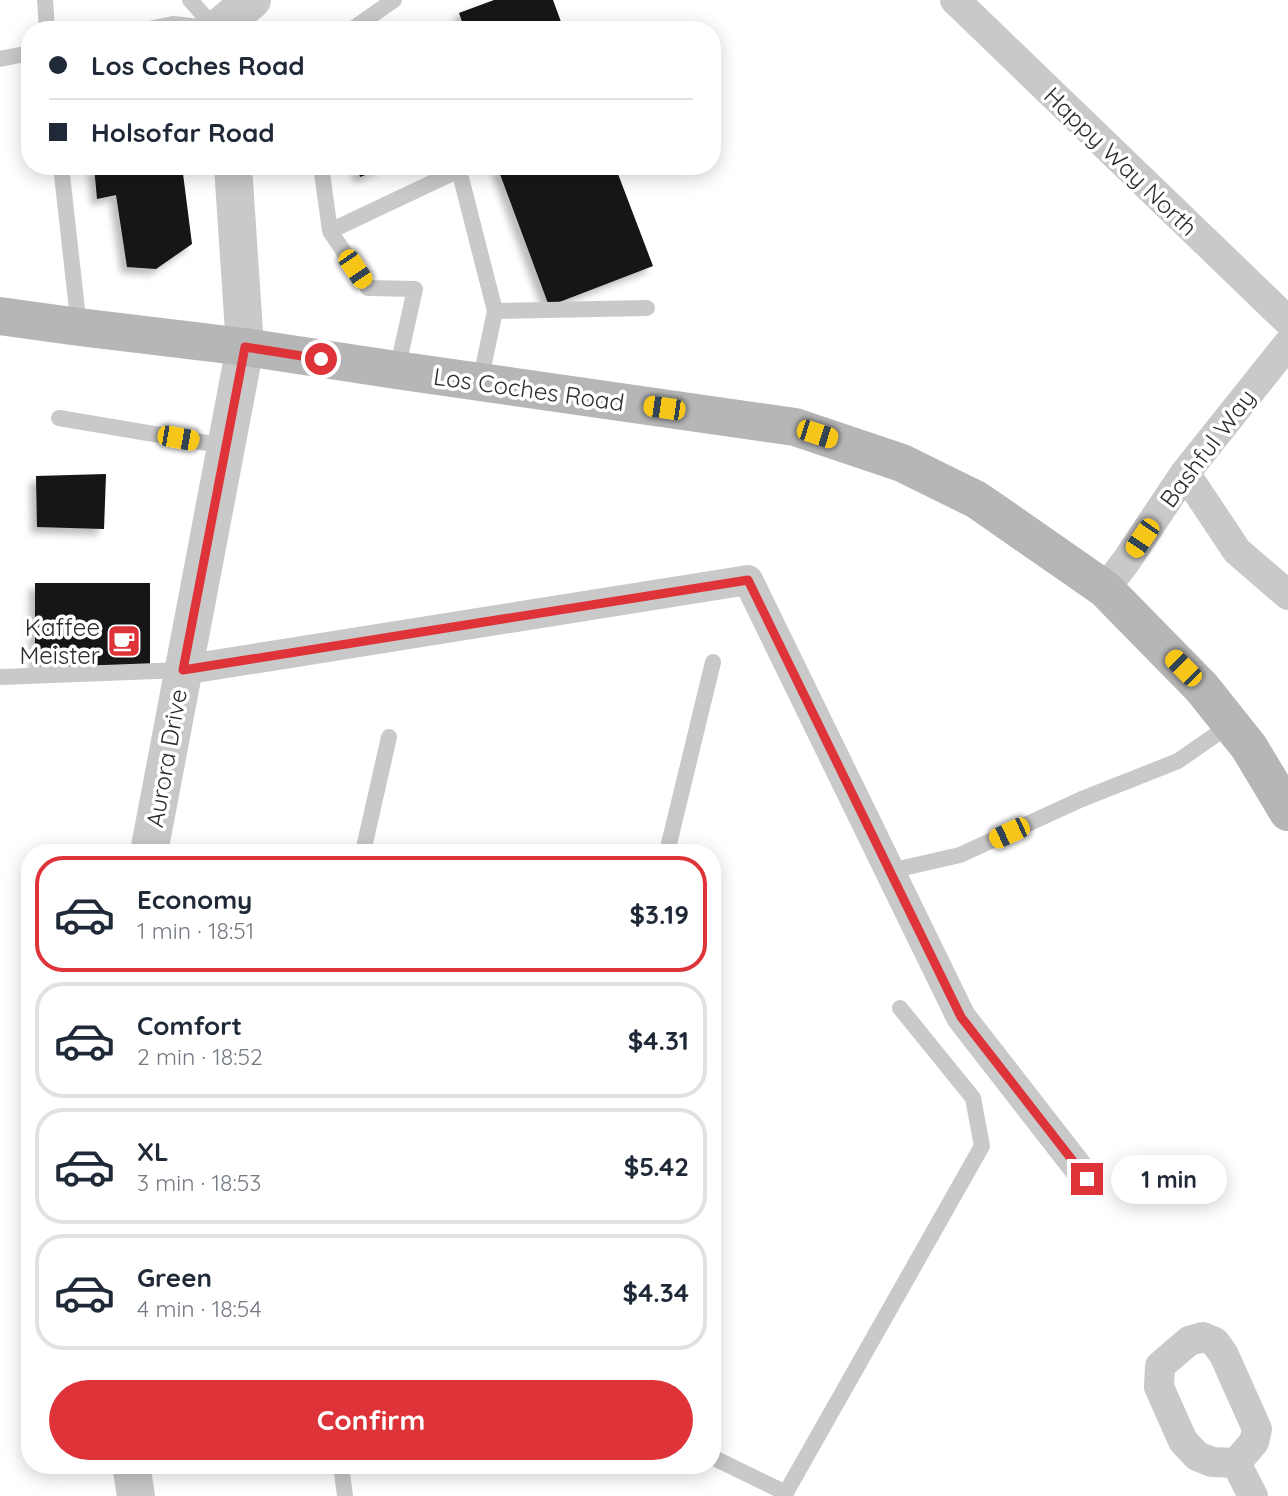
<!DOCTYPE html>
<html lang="en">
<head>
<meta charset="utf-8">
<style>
	body { margin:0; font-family:Quicksand,sans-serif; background:#f2f2f3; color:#1f2937; height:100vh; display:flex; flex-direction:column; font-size:26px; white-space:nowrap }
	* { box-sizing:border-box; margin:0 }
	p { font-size:23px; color:#747a83 }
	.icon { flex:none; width:38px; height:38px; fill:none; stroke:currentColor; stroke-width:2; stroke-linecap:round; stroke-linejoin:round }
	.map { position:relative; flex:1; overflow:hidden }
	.panel { position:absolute; left:21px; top:844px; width:700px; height:630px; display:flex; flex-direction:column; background:#fff; border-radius:28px; box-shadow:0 4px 18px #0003 }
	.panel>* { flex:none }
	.banner { position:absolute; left:21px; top:21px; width:700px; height:154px; border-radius:28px; box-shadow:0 4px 18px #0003; display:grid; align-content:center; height:154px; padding:0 28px; background:#fff }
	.end { position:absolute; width:32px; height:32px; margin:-16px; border:9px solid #de3439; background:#fff; box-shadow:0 0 0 4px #fff }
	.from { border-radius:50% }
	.bubble { position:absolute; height:49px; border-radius:24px; background:#fff; box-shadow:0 4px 18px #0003; font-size:23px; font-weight:700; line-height:49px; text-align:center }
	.car { position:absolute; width:21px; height:42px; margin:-21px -10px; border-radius:9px; box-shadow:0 0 5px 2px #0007; background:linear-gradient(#f5c518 24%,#345 0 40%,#f5c518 0 76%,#345 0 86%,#f5c518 0) }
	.banner b { display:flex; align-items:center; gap:24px; height:66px; font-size:26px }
	.banner b+b { border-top:2px solid #e0e1e3 }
	.banner i { width:18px; height:18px; background:#1f2937 }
	ul { padding:12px 0 0; list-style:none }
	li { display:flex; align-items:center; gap:21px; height:116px; margin:0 14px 10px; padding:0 14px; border:4px solid #e0e1e3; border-radius:28px }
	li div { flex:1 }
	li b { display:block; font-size:26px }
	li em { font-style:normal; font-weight:700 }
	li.selected { border-color:#de3439 }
	li>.icon { width:63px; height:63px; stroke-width:1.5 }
	.cta { display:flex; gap:14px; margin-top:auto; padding:14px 28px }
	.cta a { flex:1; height:80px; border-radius:42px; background:#de3439; color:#fff; font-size:28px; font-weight:700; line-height:80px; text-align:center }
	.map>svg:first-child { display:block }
	.building { fill:#131313; filter:url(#shadow) }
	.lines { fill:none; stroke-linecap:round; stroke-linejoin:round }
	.service { stroke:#c9c9c9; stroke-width:16 }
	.minor { stroke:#c9c9c9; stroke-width:30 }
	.tertiary { stroke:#c9c9c9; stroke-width:38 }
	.secondary { stroke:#b6b6b6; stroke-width:38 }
	.route { stroke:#de3439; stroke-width:9 }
	.labels { text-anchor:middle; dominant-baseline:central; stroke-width:7; stroke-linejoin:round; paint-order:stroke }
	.street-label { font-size:24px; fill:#2c2c2c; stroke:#fff }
	.poi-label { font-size:24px; fill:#2c2c2c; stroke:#fff; text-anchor:end }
</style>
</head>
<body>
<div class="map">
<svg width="1288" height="1496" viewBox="0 0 1288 1496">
	<defs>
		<filter id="shadow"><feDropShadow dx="-6" dy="6" stdDeviation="3.5" flood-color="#0004"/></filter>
	</defs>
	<rect width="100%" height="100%" fill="#fff"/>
	<path class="building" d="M494,0H553L564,30H465L459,13Z
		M94,166H182L192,244L156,269L127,267L116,195L97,199Z
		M357,166H387L360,177Z
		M497,166H615L653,266L549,306Z
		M106,474L104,529L37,527L36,476Z
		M35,583H150V665L35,666Z"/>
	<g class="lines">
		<path class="service" d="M45,0L47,30
			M190,0L216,29
			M144,30L173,24L216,29
			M351,30L394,0
			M0,59L30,53
			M61,166L79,327
			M321,166L330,231
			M397,370L415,289L368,288L330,231L459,170L495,311
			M480,382L495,311L647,308
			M59,418L225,446
			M0,677L183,670
			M363,852L389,737
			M667,852L713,662
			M890,871L960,855L1082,799L1178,761L1231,724
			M712,1457L786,1493
			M341,1465L345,1496
			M784,1496L982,1146L973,1098L900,1008"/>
		<path class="minor" d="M955,0L1288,321
			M1185,473L1237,551L1288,595
			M1105,589L1127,560L1185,473L1288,344
			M183,670L748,580L961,1017L1087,1179
			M1203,1337L1215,1342L1224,1355L1257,1429L1254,1442L1236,1463L1212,1462L1197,1456L1183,1441L1159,1387L1160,1366L1189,1341Z
			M1236,1463L1253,1496"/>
		<path class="tertiary" d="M216,30L252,0
			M149,852L245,347L233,166
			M131,1465L136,1496"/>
		<path class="secondary" d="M0,316L79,327L245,347L396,370L795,427L902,463L977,500L1105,589L1202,688L1249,747L1288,812"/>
	</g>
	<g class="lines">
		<path class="route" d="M321,359L245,347L183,670L748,580L961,1017L1087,1179"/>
	</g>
	<defs>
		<symbol id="cafe-square" viewBox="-11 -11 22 22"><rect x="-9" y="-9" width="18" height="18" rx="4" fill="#de3439" stroke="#fff"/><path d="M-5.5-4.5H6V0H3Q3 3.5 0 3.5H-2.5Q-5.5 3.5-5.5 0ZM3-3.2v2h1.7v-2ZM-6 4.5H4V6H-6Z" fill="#fff"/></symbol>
	</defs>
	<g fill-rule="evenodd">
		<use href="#cafe-square" x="105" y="622" width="38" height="38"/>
	</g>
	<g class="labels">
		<g class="street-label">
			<text transform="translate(1121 161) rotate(44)">Happy Way North</text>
			<text transform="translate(529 389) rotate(8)">Los Coches Road</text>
			<text transform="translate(1207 448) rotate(-53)">Bashful Way</text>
			<text transform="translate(166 758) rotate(-80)">Aurora Drive</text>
		</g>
		<g class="poi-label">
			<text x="100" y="627">Kaffee<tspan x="100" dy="28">Meister</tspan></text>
		</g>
	</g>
</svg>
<i class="end from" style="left:321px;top:359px"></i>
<i class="end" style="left:1087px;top:1179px"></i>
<div class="bubble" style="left:1111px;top:1155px;width:116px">1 min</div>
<i class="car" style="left:355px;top:269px;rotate:146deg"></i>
<i class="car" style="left:664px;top:408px;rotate:278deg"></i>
<i class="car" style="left:817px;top:434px;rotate:108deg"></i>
<i class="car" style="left:178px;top:438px;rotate:100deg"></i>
<i class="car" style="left:1142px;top:538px;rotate:214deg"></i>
<i class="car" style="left:1183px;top:668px;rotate:315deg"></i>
<i class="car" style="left:1009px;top:833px;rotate:245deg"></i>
<div class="banner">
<b><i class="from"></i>Los Coches Road</b>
<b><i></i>Holsofar Road</b>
</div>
<section class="panel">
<ul>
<li class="selected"><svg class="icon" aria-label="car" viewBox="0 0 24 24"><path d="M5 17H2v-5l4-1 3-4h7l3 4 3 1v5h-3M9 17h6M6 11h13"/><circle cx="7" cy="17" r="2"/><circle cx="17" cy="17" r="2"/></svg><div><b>Economy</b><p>1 min · 18:51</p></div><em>$3.19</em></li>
<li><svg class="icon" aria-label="car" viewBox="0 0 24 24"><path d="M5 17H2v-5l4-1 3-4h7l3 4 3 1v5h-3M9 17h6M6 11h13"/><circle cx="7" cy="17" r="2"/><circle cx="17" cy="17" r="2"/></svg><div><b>Comfort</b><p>2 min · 18:52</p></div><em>$4.31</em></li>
<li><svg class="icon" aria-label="car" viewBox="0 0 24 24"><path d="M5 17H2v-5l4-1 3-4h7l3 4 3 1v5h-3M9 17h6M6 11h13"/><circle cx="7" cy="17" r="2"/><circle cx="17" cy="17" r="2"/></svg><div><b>XL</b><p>3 min · 18:53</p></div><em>$5.42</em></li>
<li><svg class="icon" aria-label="car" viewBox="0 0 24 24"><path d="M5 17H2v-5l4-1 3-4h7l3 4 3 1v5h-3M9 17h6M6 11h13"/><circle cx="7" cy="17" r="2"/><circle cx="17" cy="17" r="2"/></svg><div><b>Green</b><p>4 min · 18:54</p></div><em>$4.34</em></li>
</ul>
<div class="cta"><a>Confirm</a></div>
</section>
</div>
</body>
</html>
